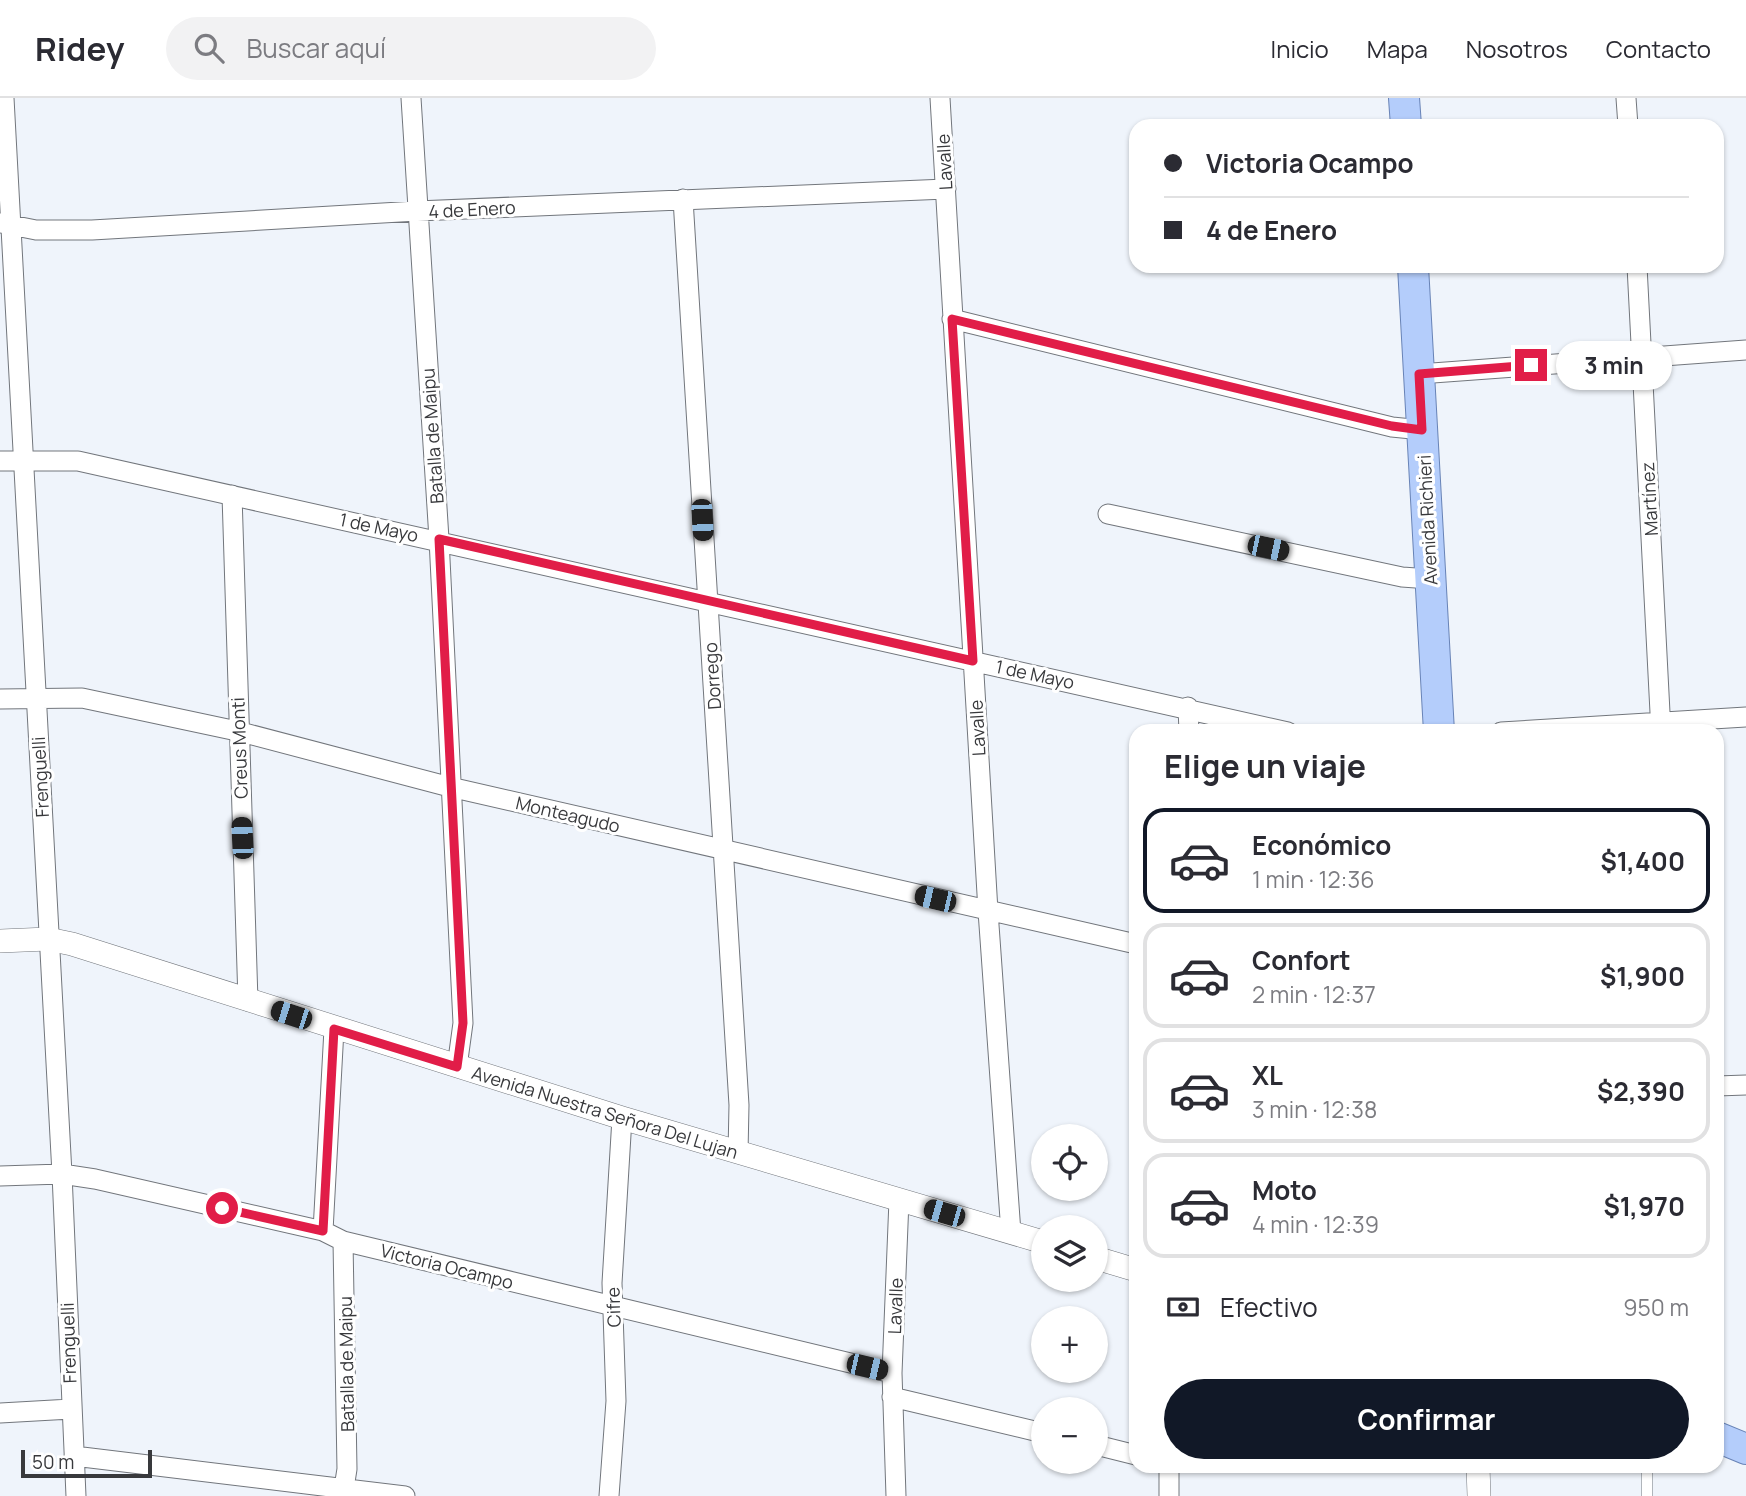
<!DOCTYPE html>
<html lang="es">
<head>
<meta charset="utf-8">
<style>
	body { margin:0; font-family:Manrope,sans-serif; background:#f2f2f3; color:#2b2b33; height:100vh; display:flex; flex-direction:column; font-size:26px; white-space:nowrap }
	* { box-sizing:border-box; margin:0 }
	p { font-size:23px; color:#7c7c81 }
	.icon { flex:none; width:38px; height:38px; fill:none; stroke:currentColor; stroke-width:2; stroke-linecap:round; stroke-linejoin:round }
	.map { position:relative; flex:1; overflow:hidden }
	.sheet { position:absolute; left:1129px; top:626px; width:595px; height:749px; display:flex; flex-direction:column; background:#fff; border-radius:21px; box-shadow:0 2px 5px #0004 }
	.sheet>* { flex:none }
	.banner { position:absolute; left:1129px; top:21px; width:595px; height:154px; border-radius:21px; box-shadow:0 2px 5px #0004; display:grid; align-content:center; height:154px; padding:0 35px; background:#fff }
	.buttons { position:absolute; left:1031px; top:1026px; display:grid; gap:14px }
	.buttons a { display:grid; place-items:center; width:77px; height:77px; border-radius:50%; background:#fff; box-shadow:0 2px 5px #0004; font-size:35px }
	.scale { position:absolute; left:21px; bottom:18px; width:131px; box-sizing:border-box; padding-left:7px; border:4px solid #38393c; border-top:0; font-size:19px; line-height:24px; white-space:nowrap; color:#38393c; -webkit-text-stroke:5px #fff; paint-order:stroke }
	.end { position:absolute; width:32px; height:32px; margin:-16px; border:9px solid #e11d48; background:#fff; box-shadow:0 0 0 4px #fff }
	.from { border-radius:50% }
	.bubble { position:absolute; height:49px; border-radius:24px; background:#fff; box-shadow:0 2px 5px #0004; font-size:23px; font-weight:700; line-height:49px; text-align:center }
	.car { position:absolute; width:21px; height:42px; margin:-21px -10px; border-radius:9px; box-shadow:0 0 5px 2px #0007; background:linear-gradient(#222 24%,#8ab4d8 0 40%,#222 0 76%,#8ab4d8 0 86%,#222 0) }
	.banner b { display:flex; align-items:center; gap:24px; height:66px; font-size:26px }
	.banner b+b { border-top:2px solid #e1e1e2 }
	.banner i { width:18px; height:18px; background:#2b2b33 }
	ul { padding:0; list-style:none }
	li { display:flex; align-items:center; gap:21px; height:105px; margin:0 14px 10px; padding:0 21px; border:4px solid #e1e1e2; border-radius:21px }
	li div { flex:1 }
	li b { display:block; font-size:26px }
	li em { font-style:normal; font-weight:700 }
	li.selected { border-color:#111827 }
	li>.icon { width:63px; height:63px; stroke-width:1.5 }
	h2 { padding:0 35px; font-size:32px; line-height:84px }
	.pay { display:flex; align-items:center; gap:18px; height:77px; padding:0 35px; font-size:26px }
	.pay p { margin-inline-start:auto }
	.cta { display:flex; gap:14px; margin-top:auto; padding:14px 35px }
	.cta a { flex:1; height:80px; border-radius:42px; background:#111827; color:#fff; font-size:28px; font-weight:700; line-height:80px; text-align:center }
	header { display:flex; align-items:center; gap:42px; box-sizing:border-box; height:98px; padding:0 35px; background:#fff; border-bottom:2px solid #e1e1e2 }
	header strong { font-size:33px }
	nav { display:flex; gap:38px; margin-inline-start:auto; font-size:24px }
	.search { width:490px; height:63px; background:#f2f2f3; display:flex; align-items:center; gap:18px; box-sizing:border-box; padding:0 24px; border-radius:38px; color:#7c7c81; font-size:26px }
	.map>svg:first-child { display:block }
	.lines { fill:none; stroke-linecap:round; stroke-linejoin:round }
	.service-casing { stroke:#72767c; stroke-width:11 }
	.minor-casing { stroke:#72767c; stroke-width:21 }
	.tertiary-casing { stroke:#72767c; stroke-width:24 }
	.primary-casing { stroke:#6883b6; stroke-width:32 }
	.service { stroke:#fff; stroke-width:10 }
	.minor { stroke:#fff; stroke-width:19 }
	.tertiary { stroke:#fff; stroke-width:23 }
	.primary { stroke:#b4cdfb; stroke-width:30 }
	.route { stroke:#e11d48; stroke-width:9 }
	.labels { text-anchor:middle; dominant-baseline:central; stroke-width:6; stroke-linejoin:round; paint-order:stroke }
	.street-label { font-size:18px; fill:#38393c; stroke:#fff }
</style>
</head>
<body>
<header>
<strong>Ridey</strong>
<div class="search"><svg class="icon" aria-label="search" viewBox="0 0 24 24"><circle cx="10" cy="10" r="6"/><path d="M15 15l6 6"/></svg>Buscar aquí</div>
<nav><a>Inicio</a><a>Mapa</a><a>Nosotros</a><a>Contacto</a></nav>
</header>
<div class="map">
<svg width="1746" height="1398" viewBox="0 0 1746 1398">
	<rect width="100%" height="100%" fill="#eff4fb"/>
	<g class="lines">
		<defs>
			<path id="service" d="M1647,1398V1368"/>
			<path id="minor" d="M4,0L62,1076L76,1398
				M411,0L439,441L463,925L457,969
				M940,0L988,813L1011,1135
				M1626,0L1628,28
				M683,101L739,1007L738,1055
				M1,125L36,132H92L417,113L946,91
				M1637,168L1661,634
				M952,221L1392,329L1422,332
				M1419,276L1746,252
				M0,363H78L1288,634
				M232,397L248,903
				M1108,416L1402,479L1430,481
				M0,601L82,600L237,633L450,689L1136,846
				M1188,609L1189,634
				M1501,634L1746,619
				M1717,988L1746,987
				M0,1078L62,1076L95,1081L323,1133L343,1143L892,1275
				M323,1133L334,931
				M343,1143L347,1371L344,1390
				M892,1299L1043,1335
				M0,1315L71,1311
				M1096,1347L1136,1357
				M74,1358L405,1398
				M1169,1368V1398
				M609,1398L616,1303L612,1185L622,1020
				M896,1398L892,1275L899,1102"/>
			<path id="tertiary" d="M0,843L48,841L72,846L622,1020L1043,1144
				M1096,1160L1136,1172
				M1478,1368L1479,1398"/>
			<path id="primary" d="M1404,0L1406,28
				M1413,168L1439,634
				M1717,1339L1746,1351"/>
		</defs>
		<use href="#service" class="service-casing"/>
		<use href="#minor" class="minor-casing"/>
		<use href="#tertiary" class="tertiary-casing"/>
		<use href="#primary" class="primary-casing"/>
		<use href="#service" class="service"/>
		<use href="#minor" class="minor"/>
		<use href="#tertiary" class="tertiary"/>
		<use href="#primary" class="primary"/>
	</g>
	<g class="lines">
		<path class="route" d="M222,1110L323,1133L334,931L457,969L463,925L439,441L973,563L952,221L1392,328L1422,332L1419,276L1531,267"/>
	</g>
	<g class="labels">
		<g class="street-label">
			<text transform="translate(944 64) rotate(-93)">Lavalle</text>
			<text transform="translate(472 111) rotate(-3)">4 de Enero</text>
			<text transform="translate(432 338) rotate(-94)">Batalla de Maipu</text>
			<text transform="translate(1649 401) rotate(-93)">Martínez</text>
			<text transform="translate(1427 422) rotate(-93)">Avenida Richieri</text>
			<text transform="translate(379 429) rotate(12)">1 de Mayo</text>
			<text transform="translate(1035 576) rotate(12)">1 de Mayo</text>
			<text transform="translate(712 578) rotate(-94)">Dorrego</text>
			<text transform="translate(977 630) rotate(-93)">Lavalle</text>
			<text transform="translate(239 650) rotate(-92)">Creus Monti</text>
			<text transform="translate(40 679) rotate(-93)">Frenguelli</text>
			<text transform="translate(568 716) rotate(13)">Monteagudo</text>
			<text transform="translate(605 1014) rotate(17)">Avenida Nuestra Señora Del Lujan</text>
			<text transform="translate(447 1168) rotate(14)">Victoria Ocampo</text>
			<text transform="translate(895 1208) rotate(-88)">Lavalle</text>
			<text transform="translate(613 1209) rotate(-92)">Cifre</text>
			<text transform="translate(68 1245) rotate(-92)">Frenguelli</text>
			<text transform="translate(346 1266) rotate(-91)">Batalla de Maipu</text>
		</g>
	</g>
</svg>
<div class="buttons">
<a><svg class="icon" aria-label="locate" viewBox="0 0 24 24"><circle cx="12" cy="12" r="6"/><path d="M12 2v4M12 18v4M2 12h4M18 12h4"/></svg></a>
<a><svg class="icon" aria-label="layers" viewBox="0 0 24 24"><path d="M12 4l9 5-9 5-9-5zM3 14l9 5 9-5"/></svg></a>
<a>+</a>
<a>−</a>
</div>
<div class="scale">50 m</div>
<i class="end from" style="left:222px;top:1110px"></i>
<i class="end" style="left:1531px;top:267px"></i>
<div class="bubble" style="left:1556px;top:243px;width:116px">3 min</div>
<i class="car" style="left:702px;top:422px;rotate:177deg"></i>
<i class="car" style="left:1268px;top:450px;rotate:102deg"></i>
<i class="car" style="left:242px;top:740px;rotate:357deg"></i>
<i class="car" style="left:935px;top:801px;rotate:283deg"></i>
<i class="car" style="left:291px;top:917px;rotate:288deg"></i>
<i class="car" style="left:944px;top:1115px;rotate:286deg"></i>
<i class="car" style="left:867px;top:1269px;rotate:103deg"></i>
<div class="banner">
<b><i class="from"></i>Victoria Ocampo</b>
<b><i></i>4 de Enero</b>
</div>
<section class="sheet">
<h2>Elige un viaje</h2>
<ul>
<li class="selected"><svg class="icon" aria-label="car" viewBox="0 0 24 24"><path d="M5 17H2v-5l4-1 3-4h7l3 4 3 1v5h-3M9 17h6M6 11h13"/><circle cx="7" cy="17" r="2"/><circle cx="17" cy="17" r="2"/></svg><div><b>Económico</b><p>1 min · 12:36</p></div><em>$1,400</em></li>
<li><svg class="icon" aria-label="car" viewBox="0 0 24 24"><path d="M5 17H2v-5l4-1 3-4h7l3 4 3 1v5h-3M9 17h6M6 11h13"/><circle cx="7" cy="17" r="2"/><circle cx="17" cy="17" r="2"/></svg><div><b>Confort</b><p>2 min · 12:37</p></div><em>$1,900</em></li>
<li><svg class="icon" aria-label="car" viewBox="0 0 24 24"><path d="M5 17H2v-5l4-1 3-4h7l3 4 3 1v5h-3M9 17h6M6 11h13"/><circle cx="7" cy="17" r="2"/><circle cx="17" cy="17" r="2"/></svg><div><b>XL</b><p>3 min · 12:38</p></div><em>$2,390</em></li>
<li><svg class="icon" aria-label="car" viewBox="0 0 24 24"><path d="M5 17H2v-5l4-1 3-4h7l3 4 3 1v5h-3M9 17h6M6 11h13"/><circle cx="7" cy="17" r="2"/><circle cx="17" cy="17" r="2"/></svg><div><b>Moto</b><p>4 min · 12:39</p></div><em>$1,970</em></li>
</ul>
<div class="pay"><svg class="icon" aria-label="cash" viewBox="0 0 24 24"><path d="M3 7h18v10H3z"/><circle cx="12" cy="12" r="2"/></svg>Efectivo<p>950 m</p></div>
<div class="cta"><a>Confirmar</a></div>
</section>
</div>
</body>
</html>
